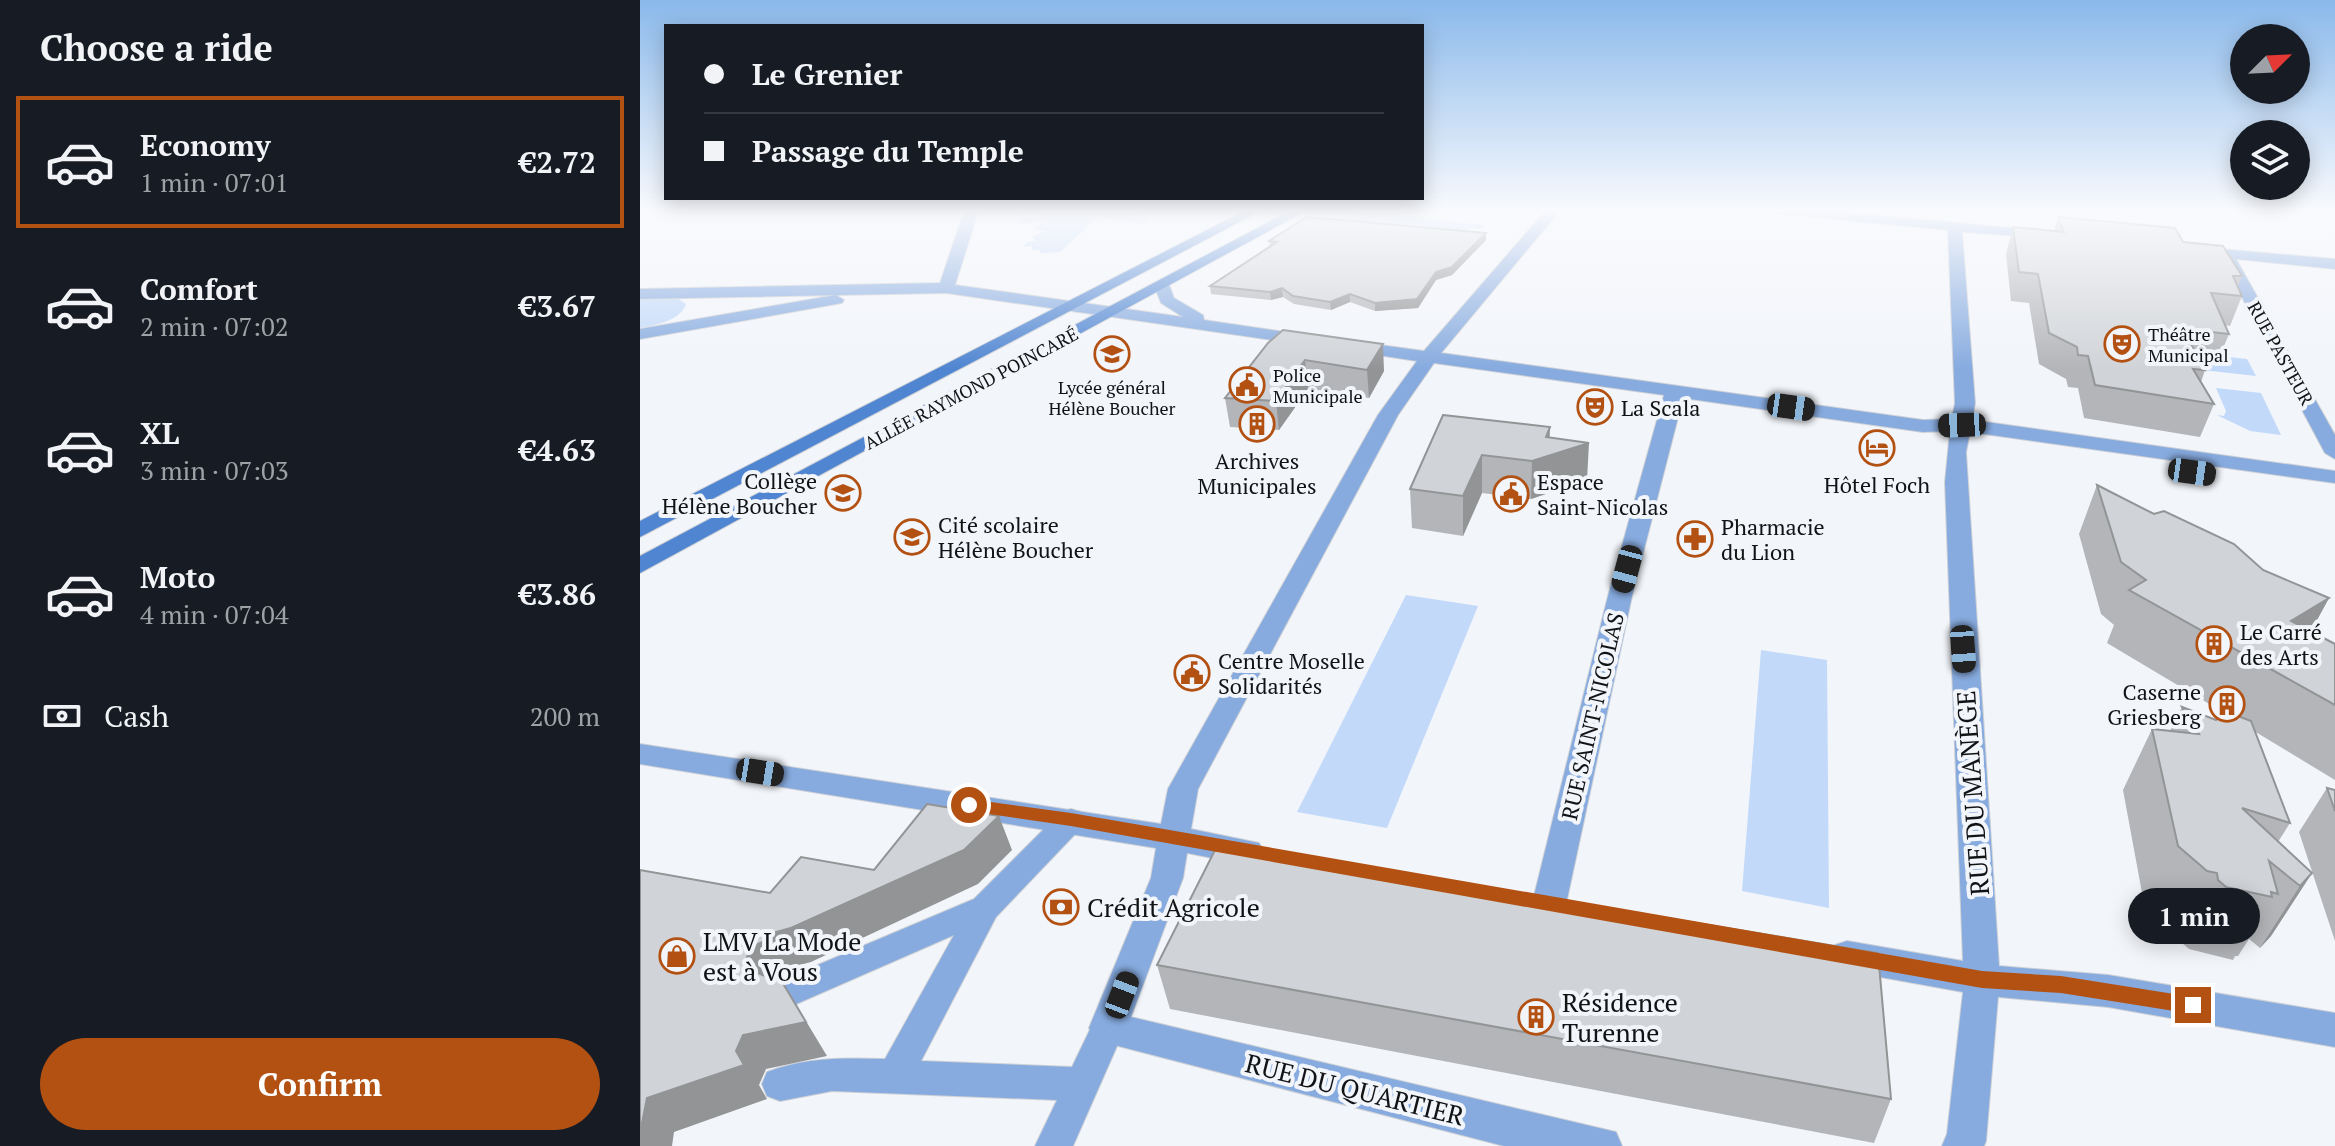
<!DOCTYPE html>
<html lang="en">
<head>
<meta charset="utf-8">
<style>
	body { margin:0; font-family:"PT Serif",serif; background:#242831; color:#f1f3f6; height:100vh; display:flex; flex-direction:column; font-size:30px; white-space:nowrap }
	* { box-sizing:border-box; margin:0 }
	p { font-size:26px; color:#9ea1a6 }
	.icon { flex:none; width:44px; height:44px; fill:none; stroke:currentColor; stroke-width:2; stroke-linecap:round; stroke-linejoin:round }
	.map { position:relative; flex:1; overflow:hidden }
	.details { display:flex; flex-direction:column; background:#171b24; width:640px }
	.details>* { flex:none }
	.banner { position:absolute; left:24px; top:24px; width:760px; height:176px; border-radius:0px; box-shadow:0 4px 20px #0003; display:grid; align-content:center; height:176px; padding:0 40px; background:#171b24 }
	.needle { width:52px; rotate:66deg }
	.controls { position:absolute; left:1590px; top:24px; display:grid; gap:16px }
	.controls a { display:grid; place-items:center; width:80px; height:80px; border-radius:50%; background:#171b24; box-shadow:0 4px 20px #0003; font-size:40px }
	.end { position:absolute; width:36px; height:36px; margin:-18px; border:10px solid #b35113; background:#fff; box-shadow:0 0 0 4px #fff }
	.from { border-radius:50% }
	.bubble { position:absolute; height:56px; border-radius:28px; background:#171b24; box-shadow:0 4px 20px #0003; font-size:26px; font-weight:800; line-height:56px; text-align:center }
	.car { position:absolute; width:24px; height:48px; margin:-24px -12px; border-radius:10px; box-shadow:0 0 6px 2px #0007; background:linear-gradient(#222 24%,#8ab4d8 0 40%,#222 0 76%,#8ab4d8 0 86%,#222 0) }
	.banner b { display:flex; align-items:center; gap:28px; height:76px; font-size:30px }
	.banner b+b { border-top:2px solid #363941 }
	.banner i { width:20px; height:20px; background:#f1f3f6 }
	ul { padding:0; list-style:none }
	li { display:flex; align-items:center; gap:24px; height:132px; margin:0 16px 12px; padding:0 24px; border:4px solid transparent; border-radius:0px }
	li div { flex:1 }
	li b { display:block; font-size:30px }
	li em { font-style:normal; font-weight:800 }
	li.active { border-color:#b35113 }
	li>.icon { width:72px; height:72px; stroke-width:1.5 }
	h2 { padding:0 40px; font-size:36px; line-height:96px }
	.pay { display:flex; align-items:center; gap:20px; height:88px; padding:0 40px; font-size:30px }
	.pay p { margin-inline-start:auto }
	.button { display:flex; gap:16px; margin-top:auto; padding:16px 40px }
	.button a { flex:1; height:92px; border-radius:48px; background:#b35113; color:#fff; font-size:32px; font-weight:800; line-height:92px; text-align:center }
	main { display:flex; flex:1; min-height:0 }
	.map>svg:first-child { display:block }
	.green { fill:#c2d9f9 }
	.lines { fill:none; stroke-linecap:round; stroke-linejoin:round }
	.pedestrian-casing { stroke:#ced1d5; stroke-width:2 }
	.minor-casing { stroke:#ced1d5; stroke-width:2 }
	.secondary-casing { stroke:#ced1d5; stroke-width:2 }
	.pedestrian { fill:#87abdf; fill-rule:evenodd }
	.minor { fill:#87abdf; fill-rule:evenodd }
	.secondary { fill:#4f85d1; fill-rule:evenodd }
	.wall { fill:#b3b5b9 }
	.shaded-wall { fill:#929496 }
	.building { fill:#d0d3d7; stroke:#929496; stroke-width:2 }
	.route { fill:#b35113 }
	.labels { text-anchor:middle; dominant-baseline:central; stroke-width:8; stroke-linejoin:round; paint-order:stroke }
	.far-poi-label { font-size:18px; fill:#121315; stroke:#f2f5fa; text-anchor:start }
	.far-street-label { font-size:18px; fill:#121315; stroke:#f2f5fa }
	.poi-label { font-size:22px; fill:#121315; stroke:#f2f5fa; text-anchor:start }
	.street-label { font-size:22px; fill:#121315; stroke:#f2f5fa }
	.near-street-label { font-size:26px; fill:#121315; stroke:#f2f5fa }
	.near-poi-label { font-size:26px; fill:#121315; stroke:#f2f5fa; text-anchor:start }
</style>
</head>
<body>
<main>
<section class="details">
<h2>Choose a ride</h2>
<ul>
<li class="active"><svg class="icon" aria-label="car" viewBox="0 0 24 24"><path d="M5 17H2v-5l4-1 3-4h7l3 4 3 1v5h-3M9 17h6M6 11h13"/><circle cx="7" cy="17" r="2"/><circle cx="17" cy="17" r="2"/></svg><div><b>Economy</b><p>1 min · 07:01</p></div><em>€2.72</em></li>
<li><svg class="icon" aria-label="car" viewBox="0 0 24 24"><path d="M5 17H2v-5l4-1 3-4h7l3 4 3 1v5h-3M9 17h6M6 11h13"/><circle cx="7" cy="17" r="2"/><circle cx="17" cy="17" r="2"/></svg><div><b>Comfort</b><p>2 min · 07:02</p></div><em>€3.67</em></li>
<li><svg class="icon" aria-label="car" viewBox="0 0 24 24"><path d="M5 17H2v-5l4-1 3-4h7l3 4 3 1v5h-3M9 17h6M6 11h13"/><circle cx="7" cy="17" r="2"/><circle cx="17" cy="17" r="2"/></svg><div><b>XL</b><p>3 min · 07:03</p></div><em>€4.63</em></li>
<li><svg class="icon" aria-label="car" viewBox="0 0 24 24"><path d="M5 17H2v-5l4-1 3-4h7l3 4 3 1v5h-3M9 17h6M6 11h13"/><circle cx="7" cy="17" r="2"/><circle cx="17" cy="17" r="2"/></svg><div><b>Moto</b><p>4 min · 07:04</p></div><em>€3.86</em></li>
</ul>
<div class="pay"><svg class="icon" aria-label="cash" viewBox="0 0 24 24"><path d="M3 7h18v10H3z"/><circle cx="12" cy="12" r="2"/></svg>Cash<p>200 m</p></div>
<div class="button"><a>Confirm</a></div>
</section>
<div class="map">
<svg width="1695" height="1146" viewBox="0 0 1695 1146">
	<rect width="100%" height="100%" fill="#f2f5fa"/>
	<path class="green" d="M414,209H509L493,217L509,221L502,224L458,216L420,252L400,253V250H392V246L383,247L387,242L395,241L392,236L406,231L393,229L404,222L379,224V219L408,215Z
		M723,212L845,225L842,229L829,228L823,234L711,221Z
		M37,298L46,304C40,321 16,325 0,328V299Z
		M1572,355L1607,359L1616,376L1536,367L1534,360L1575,365Z
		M1576,388L1621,393L1641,435L1610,431L1577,415L1584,416L1586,411Z
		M766,595L838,606L747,828L657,812Z
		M1121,650L1187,660L1189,908L1102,891Z"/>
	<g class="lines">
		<defs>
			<path id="pedestrian" d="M431,809L441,812L445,820L441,828L356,917L281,1061L432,1067L456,1017L468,1013L480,1017L485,1028L433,1146H395L417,1100L192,1091L140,1101L127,1096L122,1084L127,1072C166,1057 205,1058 245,1059L314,935L147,1008L135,1003L130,993L135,983L334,899L421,812Z"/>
			<path id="minor" d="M325,209H339L315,285L543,317L521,303L514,285L522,280L528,282L534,298L563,315L564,320L666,335L675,340L666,345L306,293L0,299V289L300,283Z
				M907,209H921L801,353L1283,420L1312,419L1315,403L1308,230L1133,213L1126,209H1171L1402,231L1409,235L1407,238L1322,232L1335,403L1332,420L1695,471V483L1330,432L1326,452L1359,966L1468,975L1695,1013V1047L1468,1007L1358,997L1346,1141L1344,1146H1302L1307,1134L1323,992L1207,971L1195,967L1189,956L1195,945L1207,941L1323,961L1305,482L1310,431L1283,432L1043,398L992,596L926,904L921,914L909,918L897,914L892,904L968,596L1024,395L794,363L758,415L558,789L551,829L619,843L624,852L619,861L608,865L547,853L543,878L491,1017L976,1132L982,1146H864L455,1040L449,1028L511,878L516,848L0,764V744L521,824L528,789L738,415L777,361L711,351L702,346L711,341L784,351Z
				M1558,247L1695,259V269L1596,259L1695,435V459L1685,453L1581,258L1553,254L1551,251Z
				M196,295L204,300L202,303L0,339V329Z"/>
			<path id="secondary" d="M608,209H624L0,537V521Z
				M653,209H669L0,573V556Z"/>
		</defs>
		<use href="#pedestrian" class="pedestrian-casing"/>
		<use href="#minor" class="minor-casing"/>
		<use href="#secondary" class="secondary-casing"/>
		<use href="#pedestrian" class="pedestrian"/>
		<use href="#minor" class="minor"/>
		<use href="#secondary" class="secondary"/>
	</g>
	<path class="wall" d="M1418,217L1543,242L1602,276L1598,286L1602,296L1590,326L1585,325L1589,334L1576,365L1561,364L1565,370L1561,382L1574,404L1560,437L1444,418L1438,388L1428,387L1426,379L1399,364L1389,303L1371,301L1366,254L1373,227L1414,231Z
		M846,240L812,275L796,280L778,308L735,311L710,302L691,310L654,304L643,297L631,300L571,294L570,286L630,247L629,241Z
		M628,343L744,371L729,398L668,389L639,430L590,427L585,398Z
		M803,415L910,438L947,480L891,499L842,493L823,536L772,528L770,489Z
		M1457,485L1623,570L1689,598L1671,631L1695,644V780L1614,731L1650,823L1638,842L1672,873L1631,936L1620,948L1609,939L1598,956H1595L1593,960L1549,949L1542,943L1541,935L1532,933L1505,909L1483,790L1512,729L1530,731L1542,707L1576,720L1581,711L1467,643L1474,625L1461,614L1439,534Z
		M1687,788L1695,790V941L1659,832Z
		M517,965L1251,1099L1234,1143L530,1009Z"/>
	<path class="shaded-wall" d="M846,233V240L812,275L796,280L778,308L735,311V303Z
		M642,288L643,297L631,300L630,292Z
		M710,294V302L691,310L690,302Z
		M743,344L744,371L729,398L727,370Z
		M665,360L668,389L639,430L636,401Z
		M910,427L909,456L949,443L947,480L891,499L892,461L906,437Z
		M842,455V493L823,536V496Z
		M1689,598L1660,651L1651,621Z
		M359,816L372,850L338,884L171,962L145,969L146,975L140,978L187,1056L126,1069L119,1085L127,1099L34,1132L32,1146H0V1133L7,1098L96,1051L103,1035L132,982L111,970L106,960L111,947L125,935Z
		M1672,873L1631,936L1620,948L1660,886Z"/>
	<path class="building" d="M667,217L846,233L812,267L796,272L777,299L735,303L710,294L690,302L653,296L642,288L630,292L570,286L637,242L629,241Z
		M1418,217L1535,228L1543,242L1583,246L1602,276H1593L1602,296L1571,293L1589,334L1543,329L1565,370L1553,369L1574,404L1455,385L1448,356L1438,355L1437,347L1409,333L1398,274L1379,272L1373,227L1424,232Z
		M643,330L743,344L727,370L665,360L636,401L585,398L628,343Z
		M803,415L910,427L906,437L949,443L892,461L842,455L823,496L770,489Z
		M1457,485L1514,514L1524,511L1594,544L1623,570L1689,598L1651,621L1695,644V705L1489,590L1506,580L1481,562Z
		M1542,707L1576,720L1582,710L1611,721L1650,823L1602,808L1672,873L1660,886L1629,861L1638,894L1631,892L1632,897L1586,887L1578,880L1577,873L1567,871L1538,846L1512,729L1559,734Z
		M1687,788L1695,790V811Z
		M287,804L359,816L324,850L151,928L125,935V941L111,947L106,960L111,970L125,976L138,975L166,1022L103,1035L96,1051L104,1065L7,1098L0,1133V870L130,893L161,857L234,870Z
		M578,844L1238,953L1251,1099L517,965Z"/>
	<linearGradient id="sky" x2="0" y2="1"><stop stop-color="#8ab9eb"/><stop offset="0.57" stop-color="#f9fafd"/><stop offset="1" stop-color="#f9fafd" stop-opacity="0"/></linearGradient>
	<rect width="1695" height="369" fill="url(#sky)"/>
	<path class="route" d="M329,799L431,813L1342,971L1421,976L1553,997L1563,1005L1553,1014L1421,993L1342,988L431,826L329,811L321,805Z"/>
	<defs>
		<symbol id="theatre-ring" viewBox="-11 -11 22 22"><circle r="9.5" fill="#f2f5fa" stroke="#b35113" stroke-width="1.5"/><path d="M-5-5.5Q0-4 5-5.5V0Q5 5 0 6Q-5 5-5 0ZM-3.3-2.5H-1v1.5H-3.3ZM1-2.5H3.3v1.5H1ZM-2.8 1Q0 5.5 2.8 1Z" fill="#b35113"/></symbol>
		<symbol id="school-ring" viewBox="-11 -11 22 22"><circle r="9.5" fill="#f2f5fa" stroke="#b35113" stroke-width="1.5"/><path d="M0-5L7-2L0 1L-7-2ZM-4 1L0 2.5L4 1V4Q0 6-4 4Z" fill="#b35113"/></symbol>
		<symbol id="civic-ring" viewBox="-11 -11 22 22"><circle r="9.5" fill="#f2f5fa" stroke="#b35113" stroke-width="1.5"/><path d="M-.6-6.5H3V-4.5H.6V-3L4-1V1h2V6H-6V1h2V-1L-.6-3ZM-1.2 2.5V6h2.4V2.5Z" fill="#b35113"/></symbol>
		<symbol id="building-ring" viewBox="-11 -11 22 22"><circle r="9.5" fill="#f2f5fa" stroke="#b35113" stroke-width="1.5"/><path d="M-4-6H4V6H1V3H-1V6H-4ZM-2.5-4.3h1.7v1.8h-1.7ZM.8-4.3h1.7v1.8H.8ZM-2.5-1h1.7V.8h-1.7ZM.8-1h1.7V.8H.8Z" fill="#b35113"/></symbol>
		<symbol id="hotel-ring" viewBox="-11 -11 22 22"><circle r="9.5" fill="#f2f5fa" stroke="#b35113" stroke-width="1.5"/><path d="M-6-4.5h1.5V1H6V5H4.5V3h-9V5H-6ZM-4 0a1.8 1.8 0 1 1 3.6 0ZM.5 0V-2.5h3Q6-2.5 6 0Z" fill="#b35113"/></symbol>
		<symbol id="pharmacy-ring" viewBox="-11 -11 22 22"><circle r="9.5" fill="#f2f5fa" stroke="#b35113" stroke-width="1.5"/><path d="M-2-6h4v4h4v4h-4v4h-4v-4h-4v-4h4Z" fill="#b35113"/></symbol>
		<symbol id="bank-ring" viewBox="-11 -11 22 22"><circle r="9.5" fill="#f2f5fa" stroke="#b35113" stroke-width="1.5"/><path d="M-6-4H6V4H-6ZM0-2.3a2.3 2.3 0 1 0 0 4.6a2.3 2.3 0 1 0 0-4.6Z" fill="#b35113"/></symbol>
		<symbol id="shop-ring" viewBox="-11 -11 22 22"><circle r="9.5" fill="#f2f5fa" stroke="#b35113" stroke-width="1.5"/><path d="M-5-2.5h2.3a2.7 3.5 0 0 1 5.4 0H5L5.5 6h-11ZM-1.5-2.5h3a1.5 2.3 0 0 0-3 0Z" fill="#b35113"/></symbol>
	</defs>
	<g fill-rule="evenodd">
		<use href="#theatre-ring" x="1462" y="324" width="40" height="40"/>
		<use href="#school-ring" x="452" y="334" width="40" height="40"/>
		<use href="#civic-ring" x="587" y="365" width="40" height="40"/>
		<use href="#theatre-ring" x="935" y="387" width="40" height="40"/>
		<use href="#building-ring" x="597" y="404" width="40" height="40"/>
		<use href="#hotel-ring" x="1217" y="428" width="40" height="40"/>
		<use href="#school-ring" x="183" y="473" width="40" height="40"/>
		<use href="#civic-ring" x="851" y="474" width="40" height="40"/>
		<use href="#school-ring" x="252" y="517" width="40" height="40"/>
		<use href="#pharmacy-ring" x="1035" y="519" width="40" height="40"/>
		<use href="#building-ring" x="1554" y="624" width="40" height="40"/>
		<use href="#civic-ring" x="532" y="653" width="40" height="40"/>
		<use href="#building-ring" x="1567" y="684" width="40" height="40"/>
		<use href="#bank-ring" x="401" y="887" width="40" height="40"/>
		<use href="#shop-ring" x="17" y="936" width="40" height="40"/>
		<use href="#building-ring" x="876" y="997" width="40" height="40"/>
	</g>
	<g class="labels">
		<g class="far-poi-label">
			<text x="1508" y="334">Théâtre<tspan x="1508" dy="21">Municipal</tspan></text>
			<text x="633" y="375">Police<tspan x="633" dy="21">Municipale</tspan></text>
			<text x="472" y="387" text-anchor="middle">Lycée général<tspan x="472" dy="21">Hélène Boucher</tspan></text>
		</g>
		<g class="far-street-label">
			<text transform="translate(1641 353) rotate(61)">RUE PASTEUR</text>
			<text transform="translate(331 388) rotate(-28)">ALLÉE RAYMOND POINCARÉ</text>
		</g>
		<g class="poi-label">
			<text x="981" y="407">La Scala</text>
			<text x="617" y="460" text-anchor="middle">Archives<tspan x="617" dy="25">Municipales</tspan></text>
			<text x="177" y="480" text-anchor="end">Collège<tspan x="177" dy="25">Hélène Boucher</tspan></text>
			<text x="897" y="481">Espace<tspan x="897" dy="25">Saint-Nicolas</tspan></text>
			<text x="1237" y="484" text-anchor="middle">Hôtel Foch</text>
			<text x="298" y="524">Cité scolaire<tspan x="298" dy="25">Hélène Boucher</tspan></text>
			<text x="1081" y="526">Pharmacie<tspan x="1081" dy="25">du Lion</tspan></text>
			<text x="1600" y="631">Le Carré<tspan x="1600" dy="25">des Arts</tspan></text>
			<text x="578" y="660">Centre Moselle<tspan x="578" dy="25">Solidarités</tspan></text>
			<text x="1561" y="691" text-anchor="end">Caserne<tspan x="1561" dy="25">Griesberg</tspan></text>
		</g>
		<g class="street-label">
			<text transform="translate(952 716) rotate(-77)">RUE SAINT-NICOLAS</text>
		</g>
		<g class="near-street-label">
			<text transform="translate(1332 793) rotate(-94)">RUE DU MANÈGE</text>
			<text transform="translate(715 1089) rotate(14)">RUE DU QUARTIER</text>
		</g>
		<g class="near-poi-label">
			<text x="447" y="907">Crédit Agricole</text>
			<text x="63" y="941">LMV La Mode<tspan x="63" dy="30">est à Vous</tspan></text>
			<text x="922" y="1002">Résidence<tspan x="922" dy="30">Turenne</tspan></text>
		</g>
	</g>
</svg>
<div class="controls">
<a><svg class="needle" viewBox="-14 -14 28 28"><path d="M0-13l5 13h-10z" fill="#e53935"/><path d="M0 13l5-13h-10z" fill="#9ea1a6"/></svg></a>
<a><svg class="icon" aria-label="layers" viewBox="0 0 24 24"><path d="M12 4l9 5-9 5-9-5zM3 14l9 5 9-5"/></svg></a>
</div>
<i class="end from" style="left:329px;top:805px"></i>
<i class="end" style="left:1553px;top:1005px"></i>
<div class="bubble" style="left:1488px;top:888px;width:132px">1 min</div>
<i class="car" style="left:1151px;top:407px;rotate:98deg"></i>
<i class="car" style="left:1322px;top:425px;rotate:268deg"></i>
<i class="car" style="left:1552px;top:472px;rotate:98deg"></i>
<i class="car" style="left:987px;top:569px;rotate:195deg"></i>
<i class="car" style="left:1323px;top:649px;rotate:176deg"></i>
<i class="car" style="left:120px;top:772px;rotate:99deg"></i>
<i class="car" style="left:482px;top:995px;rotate:21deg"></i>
<div class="banner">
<b><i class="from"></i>Le Grenier</b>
<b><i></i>Passage du Temple</b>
</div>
</div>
</main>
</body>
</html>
